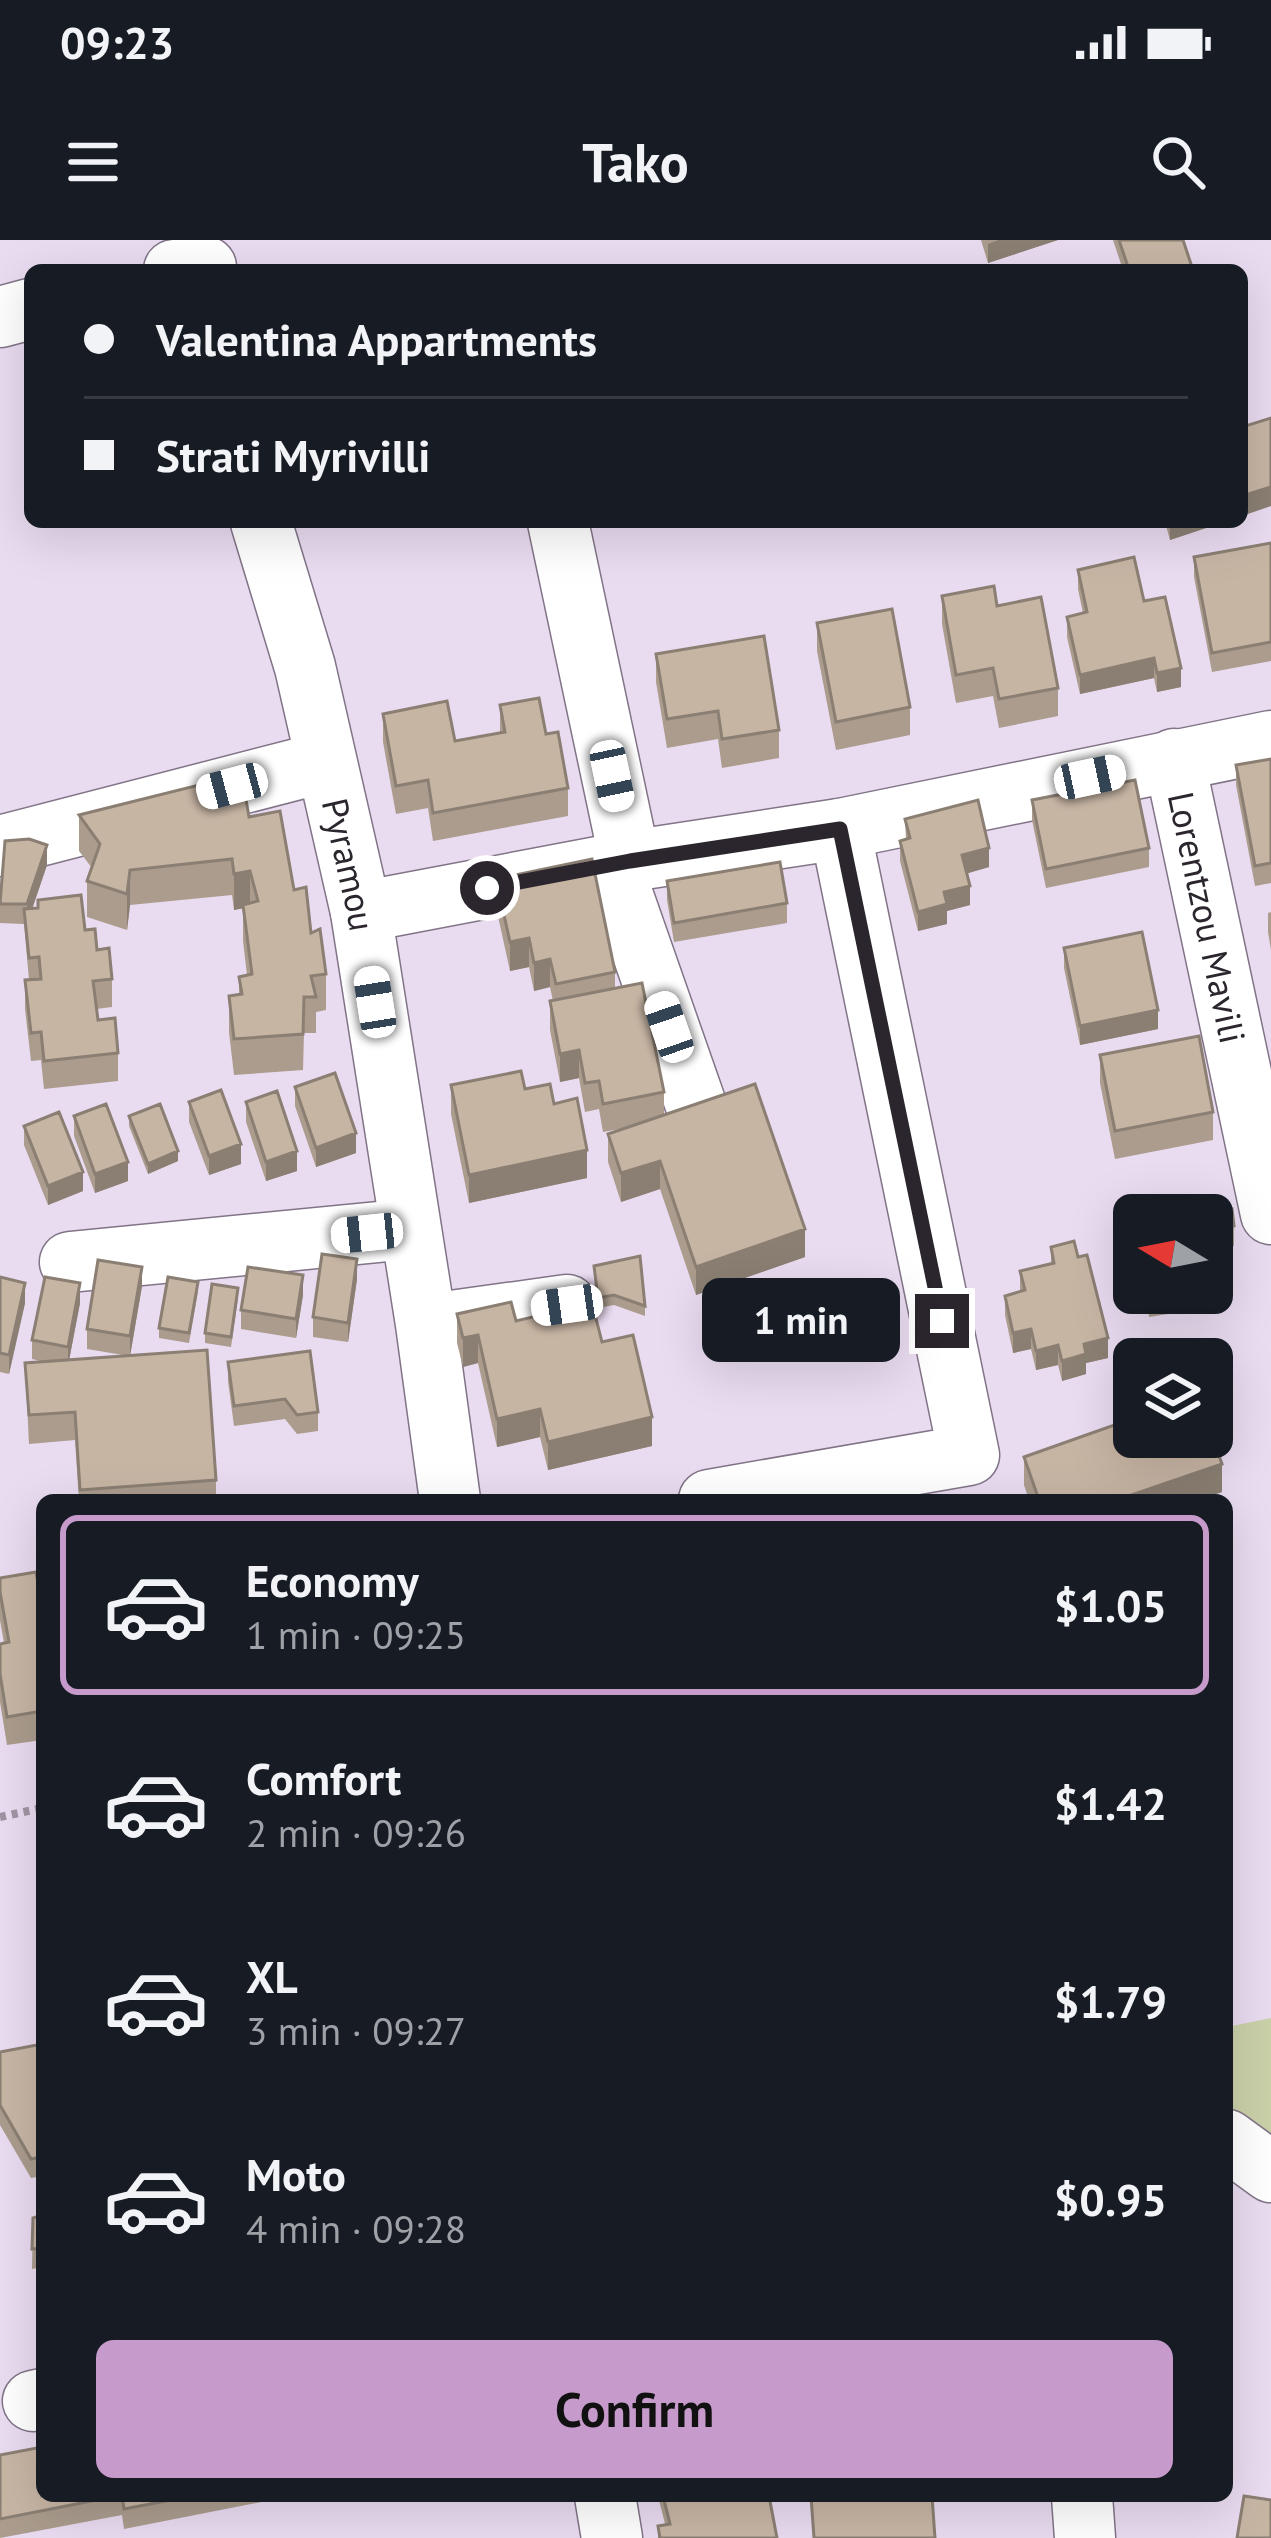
<!DOCTYPE html>
<html lang="en">
<head>
<meta charset="utf-8">
<style>
	body { margin:0; font-family:"PT Sans",sans-serif; background:#242831; color:#f1f3f6; height:100vh; display:flex; flex-direction:column; font-size:45px; white-space:nowrap }
	* { box-sizing:border-box; margin:0 }
	p { font-size:39px; color:#9ea1a6 }
	.icon { flex:none; width:66px; height:66px; fill:none; stroke:currentColor; stroke-width:2; stroke-linecap:round; stroke-linejoin:round }
	.map { position:relative; flex:1; overflow:hidden }
	.side { position:absolute; left:36px; top:1254px; width:1197px; height:1008px; display:flex; flex-direction:column; background:#171b24; border-radius:18px; box-shadow:0 12px 48px #0002 }
	.side>* { flex:none }
	.banner { position:absolute; left:24px; top:24px; width:1224px; height:264px; border-radius:18px; box-shadow:0 12px 48px #0002; display:grid; align-content:center; height:264px; padding:0 60px; background:#171b24 }
	.needle { width:78px; rotate:280deg }
	.buttons { position:absolute; left:1113px; top:954px; display:grid; gap:24px }
	.buttons a { display:grid; place-items:center; width:120px; height:120px; border-radius:18px; background:#171b24; box-shadow:0 12px 48px #0002; font-size:60px }
	.end { position:absolute; width:54px; height:54px; margin:-27px; border:15px solid #2b262d; background:#fff; box-shadow:0 0 0 6px #fff }
	.from { border-radius:50% }
	.bubble { position:absolute; height:84px; border-radius:18px; background:#171b24; box-shadow:0 12px 48px #0002; font-size:39px; font-weight:600; line-height:84px; text-align:center }
	.car { position:absolute; width:36px; height:72px; margin:-36px -18px; border-radius:15px; box-shadow:0 0 9px 3px #0007; background:linear-gradient(#fff 24%,#345 0 40%,#fff 0 76%,#345 0 86%,#fff 0) }
	.banner b { display:flex; align-items:center; gap:42px; height:114px; font-size:45px }
	.banner b+b { border-top:3px solid #363941 }
	.banner i { width:30px; height:30px; background:#f1f3f6 }
	ul { padding:21px 0 0; list-style:none }
	li { display:flex; align-items:center; gap:36px; height:180px; margin:0 24px 18px; padding:0 36px; border:6px solid transparent; border-radius:18px }
	li div { flex:1 }
	li b { display:block; font-size:45px }
	li em { font-style:normal; font-weight:600 }
	li.active { border-color:#c69bcb }
	li>.icon { width:108px; height:108px; stroke-width:1.5 }
	.button { display:flex; gap:24px; margin-top:auto; padding:24px 60px }
	.button a { flex:1; height:138px; border-radius:18px; background:#c69bcb; color:#111; font-size:48px; font-weight:600; line-height:138px; text-align:center }
	.status { display:flex; justify-content:space-between; align-items:center; height:84px; padding:0 60px; background:#171b24; direction:ltr }
	.status svg { height:33px; fill:currentColor }
	header { display:flex; justify-content:space-between; align-items:center; height:156px; padding:0 60px; background:#171b24; font-size:54px; font-weight:600 }
	.map>svg:first-child { display:block }
	.grass { fill:#cad1a9 }
	.lines { fill:none; stroke-linecap:round; stroke-linejoin:round }
	.minor-casing { stroke:#817487; stroke-width:63 }
	.path { stroke:#9f95a4; stroke-width:8; stroke-dasharray:6 6; stroke-linecap:butt }
	.minor { stroke:#fff; stroke-width:60 }
	.wall { fill:#ab9c8d }
	.shaded-wall { fill:#8b7f73 }
	.building { fill:#c7b5a4; stroke:#8b7f73; stroke-width:3 }
	.route { stroke:#2b262d; stroke-width:15 }
	.labels { text-anchor:middle; dominant-baseline:central; stroke-width:10; stroke-linejoin:round; paint-order:stroke }
	.street-label { font-size:36px; fill:#2b262d; stroke:#e9dbf0 }
</style>
</head>
<body>
<div class="status"><b>09:23</b><svg viewBox="0 0 49 12"><path d="M0 12V9h3v3zM5 12V6h3v6zM10 12V3h3v9zM15 12V0h3v12zM26 1h20v11H26zM47 4h2v5h-2z"/></svg></div>
<header><svg class="icon" aria-label="menu" viewBox="0 0 24 24"><path d="M4 6h16M4 12h16M4 18h16"/></svg>Tako<svg class="icon" aria-label="search" viewBox="0 0 24 24"><circle cx="10" cy="10" r="6"/><path d="M15 15l6 6"/></svg></header>
<div class="map">
<svg width="1271" height="2298" viewBox="0 0 1271 2298">
	<rect width="100%" height="100%" fill="#e9dbf0"/>
	<path class="grass" d="M1271,1778V1913L1227,1881V1787Z"/>
	<g class="lines">
		<defs>
			<g id="minor">
				<path d="M174,30L206,27"/>
				<path d="M0,77L30,69"/>
				<path id="s1" d="M261,282L305,427L361,672L426,1084L450,1260"/>
				<path d="M558,282L630,621"/>
				<path id="s2" d="M1174,519L1271,974"/>
				<path d="M0,606L325,522"/>
				<path d="M612,625L697,868"/>
				<path d="M361,672L630,621L840,589L1271,501"/>
				<path d="M70,1022L409,989"/>
				<path d="M430,1084L567,1065"/>
				<path d="M709,1260L969,1215L840,589"/>
				<path d="M1227,1900L1271,1932"/>
				<path d="M33,2161L42,2159"/>
				<path d="M605,2256L612,2298"/>
				<path d="M1082,2256L1085,2298"/>
			</g>
		</defs>
		<use href="#minor" class="minor-casing"/>
		<path class="path" d="M0,1577L42,1568"/>
		<use href="#minor" class="minor"/>
	</g>
	<path class="wall" d="M981,0H1058L988,23Z
		M1113,0H1183L1193,30H1123Z
		M1165,282H1224L1170,300Z
		M1271,303V421L1212,432L1194,337V317Z
		M1078,330L1144,361L1181,447L1157,452L1154,438L1080,454L1067,397V377L1083,373L1078,349Z
		M942,356L997,366L1058,448V476L999,488L993,456L956,463L942,384Z
		M817,383L910,467V495L836,510L817,411Z
		M656,414L779,490V518L722,528L718,499L667,508L656,442Z
		M500,465L546,494L568,548V576L433,601L428,568L396,574L383,502V474L455,501L500,493Z
		M1271,519V643L1255,646L1236,545V525Z
		M214,555L249,577L294,650L326,734V770L316,772V793H304L303,830L234,835L229,792V756L239,754V737L247,735L243,701V668L234,670L232,655L130,665L127,690L87,677V641L92,628L79,611V575Z
		M1032,560L1149,608V627L1046,648L1032,580Z
		M905,579L989,627L967,633L970,665L947,671V684L918,691L900,621V601L906,600Z
		M47,625L32,669L85,690L112,739V767L96,769L98,780L118,813V841L44,849L41,820L31,821L25,769V740H29L24,684L0,683V652Z
		M496,639L615,732V748L664,852V875L805,1017L696,1055L660,949L621,962L608,922V894L625,888L603,892L599,869L585,872L579,838L560,842L550,790V761H553L550,747L534,751L529,727L510,731L496,667Z
		M667,641L787,663V683L674,702L667,660Z
		M1271,672V710L1268,692V673Z
		M1064,708L1158,789L1080,805L1064,728Z
		M1100,815L1213,872V900L1115,919L1100,843Z
		M451,845L525,849L554,864L587,938L469,963L451,874Z
		M295,847L356,913L316,927L295,866Z
		M189,862L241,924L209,935L189,882Z
		M246,862L297,931L266,941L246,882Z
		M74,876L128,941L95,953L74,896Z
		M129,876L178,921L148,934L129,886Z
		M24,886L83,951L48,965L24,905Z
		M1167,968L1209,973L1234,986V1006L1230,1007L1231,1033L1219,1034V1052L1212,1053V975H1167Z
		M1051,1007L1108,1118L1086,1123V1134L1062,1141L1058,1125L1036,1130L1031,1109L1013,1113L1005,1075V1056L1020,1052V1031L1051,1024Z
		M594,1026L645,1066V1076L614,1065L598,1068Z
		M0,1037L25,1063L9,1134L0,1132Z
		M357,1039L348,1102L313,1097V1077Z
		M142,1046L130,1116L216,1240V1260H79L75,1200L29,1204L25,1123L45,1122L32,1119V1100L80,1063L69,1120L129,1116L87,1109V1089Z
		M198,1052L189,1103L159,1098V1088Z
		M1146,1053H1211L1200,1054V1069L1149,1077Z
		M303,1055L296,1098L241,1089V1070Z
		M238,1058L231,1107L205,1103V1093Z
		M457,1074L516,1081L602,1102L652,1206L548,1230L540,1197L497,1207L478,1123L463,1127L457,1103Z
		M228,1122L318,1172V1191L297,1194L285,1179L234,1186L228,1141Z
		M1024,1217L1222,1252L1198,1260H1029L1024,1245Z
		M0,1338L42,1354V1500L7,1505L0,1462V1404L4,1403L0,1380Z
		M42,1804V1936L31,1938L0,1885V1812Z
		M42,1962V2027L32,2029L33,1978L40,1976Z
		M0,2215L42,2256H292L124,2289L122,2275L0,2298Z
		M658,2256H769L777,2298H658V2286L665,2284Z"/>
	<path class="shaded-wall" d="M999,0H1058L988,23V4Z
		M1271,247V266L1242,276V256Z
		M1170,282H1224L1170,300Z
		M1154,418V438L1080,454V435Z
		M1181,428V447L1157,452V433Z
		M47,605V625L27,684V664Z
		M989,608V627L962,635V615Z
		M130,630V665L127,690V654Z
		M250,631V667L234,670V634Z
		M970,646V665L947,671V684L918,691V672L944,652Z
		M529,698V727L510,731V702Z
		M550,719V747L534,751V723Z
		M1158,770V789L1080,805V786Z
		M579,810V838L560,842V814Z
		M356,893V913L316,927V908Z
		M241,904V924L209,935V916Z
		M587,910V938L469,963V935Z
		M178,911V921L148,934V924Z
		M297,911V931L266,941V922Z
		M660,921V949L621,962V933Z
		M128,922V941L95,953V934Z
		M83,932V951L48,965V946Z
		M805,989V1017L696,1055V1027Z
		M357,1019V1039L348,1102V1083Z
		M142,1027V1046L130,1116V1096Z
		M303,1035V1055L296,1098V1079Z
		M25,1043V1063L9,1134V1115Z
		M80,1043V1063L68,1126V1107Z
		M1031,1089V1109L1013,1113V1093Z
		M478,1095V1123L463,1127V1098Z
		M1108,1098V1118L1086,1123V1134L1062,1141V1121L1084,1104Z
		M1058,1105V1125L1036,1130V1111Z
		M540,1169V1197L497,1207V1179Z
		M652,1177V1206L548,1230V1202Z
		M1222,1224V1252L1198,1260H1117Z"/>
	<path class="building" d="M1119,0H1183L1193,30H1129Z
		M1271,178V247L1242,256V187Z
		M1271,303V402L1212,413L1194,317Z
		M1134,317L1144,361L1165,357L1181,428L1157,433L1154,418L1080,435L1067,377L1087,372L1078,330Z
		M994,346L997,366L1041,357L1058,448L999,459L993,428L956,435L942,356Z
		M892,369L910,467L836,482L817,383Z
		M764,396L779,490L722,499L718,471L667,479L656,414Z
		M539,458L546,494L558,492L568,548L433,573L428,540L396,546L383,474L447,461L455,501L505,492L500,465Z
		M1271,519V623L1255,626L1236,525Z
		M1135,540L1149,608L1046,629L1032,560Z
		M211,542L214,555L244,548L249,577L280,571L294,650L306,647L311,693L320,689L326,734L311,736L316,757H304L303,794L234,799L229,756L242,754L239,737L252,734L243,665L258,661L250,631L234,634L232,619L130,630L127,654L87,641L100,604L79,575Z
		M978,560L989,608L962,615L970,646L944,652L947,664L918,672L900,601L910,598L905,579Z
		M29,599L47,605L27,664H0L5,601Z
		M592,619L615,732L556,744L550,719L534,723L529,698L510,702L496,639Z
		M780,622L787,663L674,683L667,641Z
		M81,655L85,690L95,689L97,710L109,708L112,739L93,741L98,780L115,778L118,813L44,821L41,792L31,793L25,740L41,739L39,717L29,718L24,669L38,668V660Z
		M1142,692L1158,770L1080,786L1064,708Z
		M642,743L664,852L603,864L599,841L585,843L579,810L560,814L550,761Z
		M1199,796L1213,872L1115,891L1100,815Z
		M521,831L525,849L550,844L554,864L577,858L587,910L469,935L451,845Z
		M335,833L356,893L316,908L295,847Z
		M755,844L805,989L696,1027L660,921L621,933L608,894Z
		M221,850L241,904L209,916L189,862Z
		M277,851L297,911L266,922L246,862Z
		M106,864L128,922L95,934L74,876Z
		M160,864L178,911L148,924L129,876Z
		M59,872L83,932L48,946L24,886Z
		M1208,962L1209,973L1232,969L1234,986L1227,987L1231,1013L1216,1015L1219,1032L1212,1033V975H1168L1167,968Z
		M1074,1001L1078,1017L1087,1015L1108,1098L1084,1104L1086,1114L1062,1121L1058,1105L1036,1111L1031,1089L1013,1093L1005,1056L1025,1050L1020,1031L1054,1023L1051,1007Z
		M322,1014L357,1019L348,1083L313,1077Z
		M640,1016L645,1066L614,1055L598,1058L594,1026Z
		M98,1020L142,1027L130,1096L87,1089Z
		M248,1027L303,1035L296,1079L241,1070Z
		M0,1037L25,1043L9,1115L0,1113Z
		M45,1037L80,1043L68,1107L32,1100Z
		M168,1037L198,1042L189,1093L159,1088Z
		M212,1044L238,1048L231,1097L205,1093Z
		M1149,1053H1178L1149,1057Z
		M511,1062L516,1081L592,1063L602,1102L633,1095L652,1177L548,1202L540,1169L497,1179L478,1095L463,1098L457,1074Z
		M207,1110L216,1240L80,1250L75,1172L29,1175L25,1123Z
		M310,1111L318,1172L297,1175L285,1159L234,1166L228,1122Z
		M1134,1178V1197H1212V1195L1222,1224L1117,1260H1039L1024,1217Z
		M1186,1254L1188,1260H1168Z
		M36,1332L40,1354H42V1471L7,1477L0,1434V1404L9,1402L0,1352V1338Z
		M42,1804V1917L31,1919L0,1865V1812Z
		M40,1962H42V2008L32,2009L33,1978L40,1976Z
		M42,2207V2256H117L0,2279V2215Z
		M122,2256H192L124,2269Z
		M663,2256H769L777,2298H660L658,2286L670,2284Z
		M811,2256H932L935,2298H814Z
		M1244,2256L1271,2260V2298H1237Z"/>
	<g class="lines">
		<path class="route" d="M487,648L630,621L840,589L942,1081"/>
	</g>
	<g class="labels">
		<g class="street-label">
			<text stroke="none"><textPath href="#s1" startOffset="354">Pyramou</textPath></text>
			<text stroke="none"><textPath href="#s2" startOffset="162">Lorentzou Mavili</textPath></text>
		</g>
	</g>
</svg>
<div class="buttons">
<a><svg class="needle" viewBox="-14 -14 28 28"><path d="M0-13l5 13h-10z" fill="#e53935"/><path d="M0 13l5-13h-10z" fill="#9ea1a6"/></svg></a>
<a><svg class="icon" aria-label="layers" viewBox="0 0 24 24"><path d="M12 4l9 5-9 5-9-5zM3 14l9 5 9-5"/></svg></a>
</div>
<i class="end from" style="left:487px;top:648px"></i>
<i class="end" style="left:942px;top:1081px"></i>
<div class="bubble" style="left:702px;top:1038px;width:198px">1 min</div>
<i class="car" style="left:612px;top:536px;rotate:168deg"></i>
<i class="car" style="left:1090px;top:537px;rotate:78deg"></i>
<i class="car" style="left:232px;top:546px;rotate:255deg"></i>
<i class="car" style="left:375px;top:762px;rotate:351deg"></i>
<i class="car" style="left:669px;top:787px;rotate:341deg"></i>
<i class="car" style="left:367px;top:993px;rotate:264deg"></i>
<i class="car" style="left:567px;top:1065px;rotate:262deg"></i>
<div class="banner">
<b><i class="from"></i>Valentina Appartments</b>
<b><i></i>Strati Myrivilli</b>
</div>
<section class="side">
<ul>
<li class="active"><svg class="icon" aria-label="car" viewBox="0 0 24 24"><path d="M5 17H2v-5l4-1 3-4h7l3 4 3 1v5h-3M9 17h6M6 11h13"/><circle cx="7" cy="17" r="2"/><circle cx="17" cy="17" r="2"/></svg><div><b>Economy</b><p>1 min · 09:25</p></div><em>$1.05</em></li>
<li><svg class="icon" aria-label="car" viewBox="0 0 24 24"><path d="M5 17H2v-5l4-1 3-4h7l3 4 3 1v5h-3M9 17h6M6 11h13"/><circle cx="7" cy="17" r="2"/><circle cx="17" cy="17" r="2"/></svg><div><b>Comfort</b><p>2 min · 09:26</p></div><em>$1.42</em></li>
<li><svg class="icon" aria-label="car" viewBox="0 0 24 24"><path d="M5 17H2v-5l4-1 3-4h7l3 4 3 1v5h-3M9 17h6M6 11h13"/><circle cx="7" cy="17" r="2"/><circle cx="17" cy="17" r="2"/></svg><div><b>XL</b><p>3 min · 09:27</p></div><em>$1.79</em></li>
<li><svg class="icon" aria-label="car" viewBox="0 0 24 24"><path d="M5 17H2v-5l4-1 3-4h7l3 4 3 1v5h-3M9 17h6M6 11h13"/><circle cx="7" cy="17" r="2"/><circle cx="17" cy="17" r="2"/></svg><div><b>Moto</b><p>4 min · 09:28</p></div><em>$0.95</em></li>
</ul>
<div class="button"><a>Confirm</a></div>
</section>
</div>
</body>
</html>
